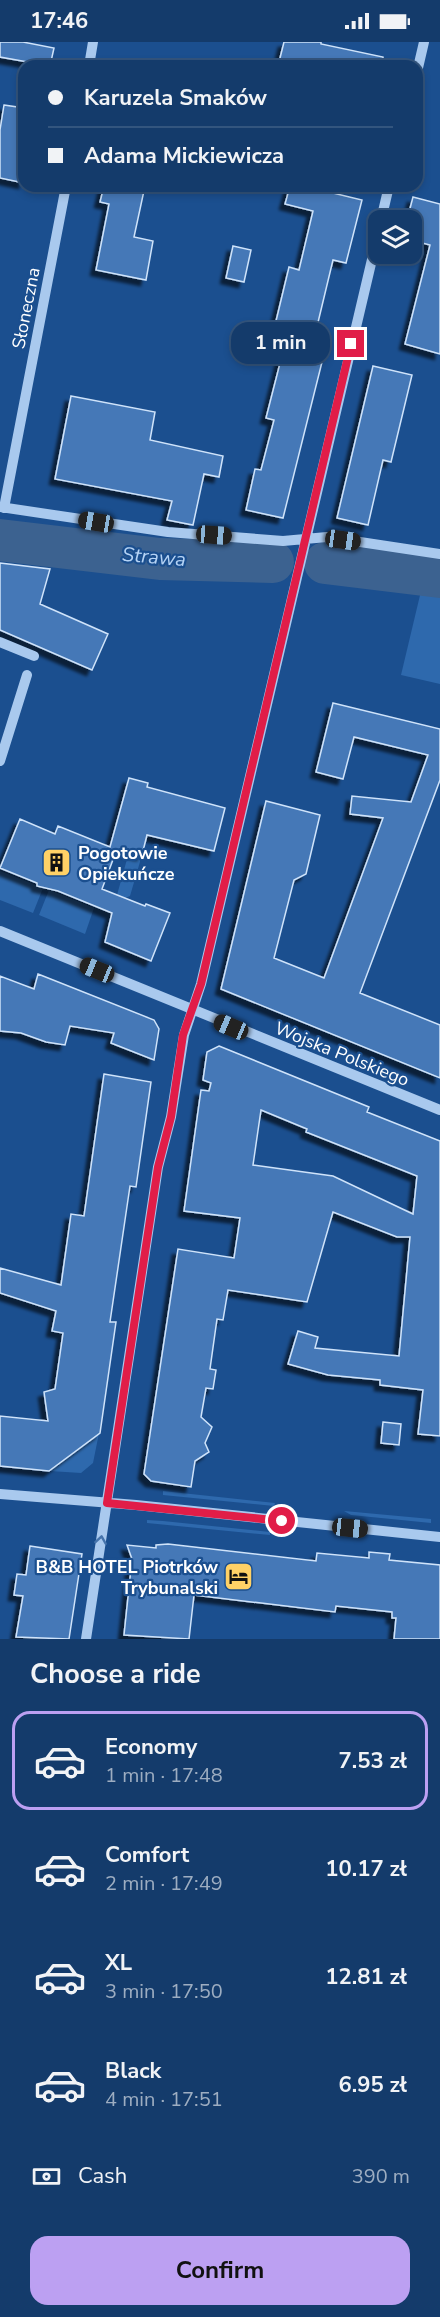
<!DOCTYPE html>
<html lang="en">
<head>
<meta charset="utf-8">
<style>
	body { margin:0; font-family:"Nunito Sans",sans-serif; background:#214673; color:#f1f3f6; height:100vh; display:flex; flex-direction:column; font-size:22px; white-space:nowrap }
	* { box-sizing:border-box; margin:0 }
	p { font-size:20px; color:#9dadc1 }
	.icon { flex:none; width:33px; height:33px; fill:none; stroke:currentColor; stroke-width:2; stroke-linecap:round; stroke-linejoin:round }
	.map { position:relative; height:1597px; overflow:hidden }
	.sheet { display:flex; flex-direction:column; background:#143b6b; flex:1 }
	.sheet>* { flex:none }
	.guide { position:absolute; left:18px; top:18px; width:405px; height:132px; border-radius:18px; box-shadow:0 3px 9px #0003,0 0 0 2px #33557e; display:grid; align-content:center; height:132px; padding:0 30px; background:#143b6b }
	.tools { position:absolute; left:368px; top:168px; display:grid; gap:12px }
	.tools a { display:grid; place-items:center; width:54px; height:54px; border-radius:12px; background:#143b6b; box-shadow:0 3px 9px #0003,0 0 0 2px #33557e; font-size:30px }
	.end { position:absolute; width:27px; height:27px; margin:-14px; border:8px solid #e11d48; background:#fff; box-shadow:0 0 0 3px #fff }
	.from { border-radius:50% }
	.bubble { position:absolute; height:42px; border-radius:18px; background:#143b6b; box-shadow:0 3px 9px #0003,0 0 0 2px #33557e; font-size:20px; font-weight:700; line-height:42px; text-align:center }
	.car { position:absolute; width:18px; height:36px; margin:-18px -9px; border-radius:8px; box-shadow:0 0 4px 2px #0007; background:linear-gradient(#222 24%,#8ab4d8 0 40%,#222 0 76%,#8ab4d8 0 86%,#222 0) }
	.guide b { display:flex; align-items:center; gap:21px; height:57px; font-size:22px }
	.guide b+b { border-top:2px solid #33557e }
	.guide i { width:15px; height:15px; background:#f1f3f6 }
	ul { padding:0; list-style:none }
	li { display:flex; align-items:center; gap:18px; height:99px; margin:0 12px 9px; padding:0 18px; border:3px solid transparent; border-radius:18px }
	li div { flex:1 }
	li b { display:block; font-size:22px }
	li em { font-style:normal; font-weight:700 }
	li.on { border-color:#bca0f2 }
	li>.icon { width:54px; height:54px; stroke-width:1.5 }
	h2 { padding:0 30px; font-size:27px; line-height:72px }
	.pay { display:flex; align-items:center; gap:15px; height:66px; padding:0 30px; font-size:22px }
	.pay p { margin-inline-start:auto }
	.action { display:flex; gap:12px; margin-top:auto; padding:12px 30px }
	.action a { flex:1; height:69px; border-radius:18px; background:#bca0f2; color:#111; font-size:24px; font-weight:700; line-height:69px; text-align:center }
	.status { display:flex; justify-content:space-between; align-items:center; height:42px; padding:0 30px; background:#143b6b; direction:ltr }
	.status svg { height:16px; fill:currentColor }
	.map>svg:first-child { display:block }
	.green { fill:#2e69ad }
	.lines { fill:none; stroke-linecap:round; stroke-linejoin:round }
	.river { stroke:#3c6290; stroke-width:42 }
	.building { fill:#4478b7; stroke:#cfe3fa; stroke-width:1.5; fill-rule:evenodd; filter:url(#shadow) }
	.minor { stroke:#a9c9ee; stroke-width:10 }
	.oneway { stroke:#4674ac }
	.route { stroke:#e11d48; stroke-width:8 }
	.labels { text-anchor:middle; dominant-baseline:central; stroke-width:4.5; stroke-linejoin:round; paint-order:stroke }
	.street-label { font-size:18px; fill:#fff; stroke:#1b4f8f }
	.poi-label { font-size:18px; font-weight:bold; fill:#fff; stroke:#1b4f8f; text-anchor:start }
	.water-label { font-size:20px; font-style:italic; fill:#b5d3f5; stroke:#1b4f8f }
</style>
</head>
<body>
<div class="status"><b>17:46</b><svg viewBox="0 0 49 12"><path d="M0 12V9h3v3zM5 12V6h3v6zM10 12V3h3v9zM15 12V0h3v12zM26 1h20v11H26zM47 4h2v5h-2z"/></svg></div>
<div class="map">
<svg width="440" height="1597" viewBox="0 0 440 1597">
	<defs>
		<filter id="shadow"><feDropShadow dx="-5.5" dy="5.5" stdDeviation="1.5" flood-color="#0009"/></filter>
	</defs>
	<rect width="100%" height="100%" fill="#1b4f8f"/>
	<path class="green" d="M421,549L440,553V642L401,633Z
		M129,810L142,813L130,854L125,856L117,853Z
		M0,829L43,846L33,871L0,858Z
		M49,848L94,866L85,892L39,873Z
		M99,1391L93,1421L81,1431L50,1429Z
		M163,1449L275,1461L274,1464L163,1453Z
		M344,1469L431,1477V1481L351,1473Z
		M147,1478L163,1479L270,1490V1493L147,1481Z"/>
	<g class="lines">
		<path class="river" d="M0,498L160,517L273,520
			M325,521L440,535"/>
	</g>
	<path class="building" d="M0,0H23L54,6L50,24L0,15Z
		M284,0H321V2L383,15V24H278Z
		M4,63L24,66V141L0,136V88Z
		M104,144H145L134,195L153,199L146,238L96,228L109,162L100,160Z
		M290,144H304L362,158L346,221L333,218L314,297L327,300L283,476L246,468L255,427L261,428L274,378L266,376L290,282L276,279L289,225L299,228L313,169L285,162Z
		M413,155L440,162V312L405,302L430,203L411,198V178H407Z
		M233,204L251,208L244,240L226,236Z
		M373,324L412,333L391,420L383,418L368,483L337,476Z
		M71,354L155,370L150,398L223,414L219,435L204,432L193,483L167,478L172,459L55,437Z
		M0,521L50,527L40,562L108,592L92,628L0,588Z
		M333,661L440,687V738L360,951L440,983V1036L221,947L266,759L320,773L306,832L294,838L274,916L324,936L383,776L350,772L352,754L411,760L428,713L354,695L343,737L316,730Z
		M129,736L148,741L147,745L225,766L214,809L147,793L142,813L115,807H117L102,847L145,864L146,862L170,871L151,919L105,900L112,871L58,849L37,844V841L0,826L20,777L55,792L58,784L110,805Z
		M38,932L154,978L159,987L154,1018L111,1001L114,991L70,984L65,1003L46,1000L21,991L0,989V934L34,947Z
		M219,1004L369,1065L367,1070L440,1099V1394L418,1392L423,1348L380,1343V1338L328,1333L288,1322L298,1289L318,1295L315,1306L399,1314L410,1195H397L333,1170L307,1260L228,1248L223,1278L217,1277L210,1327L216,1328L213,1347L206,1346L201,1375L212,1385L205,1401L209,1410L195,1419L191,1445L151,1439L144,1432L178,1207L234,1216L240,1176L184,1169L201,1048L209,1049L211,1041L203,1038L207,1010ZM261,1068L307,1087L306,1090L417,1134L413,1172L333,1134L253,1123Z
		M104,1032L151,1040L136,1145L130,1144L110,1280H116L100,1391L49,1429L0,1424V1374L48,1379L44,1350L55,1347L63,1291L52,1289L56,1269L0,1251V1226L61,1243L71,1172L84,1174Z
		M383,1380L401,1382L399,1403L381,1401Z
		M168,1502L316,1519L317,1511L369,1516V1510L390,1512L389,1518L440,1523V1597H394L396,1576H392V1570L336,1564L335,1570L194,1553L189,1597L124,1593L132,1517L127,1503L156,1506V1503Z
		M30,1504L82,1512L69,1597L16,1595L23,1554L14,1553L17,1532L26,1533Z"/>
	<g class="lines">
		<path class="minor" d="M89,24L93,0
			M417,30L424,0
			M381,178L389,144
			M0,465L168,490L283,499L327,495L440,512
			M4,466L66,144
			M0,600L34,614
			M0,719L27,633
			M0,889L440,1068
			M0,1452L136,1463L440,1495
			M86,1597L158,1125L171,1075L184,993L201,942L378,192"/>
	</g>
	<defs><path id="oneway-chevron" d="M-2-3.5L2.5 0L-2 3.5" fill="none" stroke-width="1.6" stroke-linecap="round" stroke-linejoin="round" transform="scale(1.5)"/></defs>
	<use class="oneway" href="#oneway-chevron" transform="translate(101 1498) rotate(-81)"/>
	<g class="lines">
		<path class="route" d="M282,1479L107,1461L158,1125L171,1075L183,993L201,942L351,302"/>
	</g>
	<defs>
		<symbol id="building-square" viewBox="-11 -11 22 22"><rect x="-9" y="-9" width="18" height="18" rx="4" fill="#ffd166" stroke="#1b4f8f"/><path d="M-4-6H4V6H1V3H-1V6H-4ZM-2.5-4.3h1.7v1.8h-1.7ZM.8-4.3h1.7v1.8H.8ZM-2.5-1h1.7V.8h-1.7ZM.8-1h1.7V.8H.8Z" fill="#111"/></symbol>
		<symbol id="hotel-square" viewBox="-11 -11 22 22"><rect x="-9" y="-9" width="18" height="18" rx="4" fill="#ffd166" stroke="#1b4f8f"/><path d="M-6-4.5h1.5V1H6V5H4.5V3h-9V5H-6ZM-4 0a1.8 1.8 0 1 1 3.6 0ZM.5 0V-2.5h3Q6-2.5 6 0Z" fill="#111"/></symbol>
	</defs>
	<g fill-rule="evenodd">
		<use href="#building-square" x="40" y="804" width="33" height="33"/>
		<use href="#hotel-square" x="222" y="1518" width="33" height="33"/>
	</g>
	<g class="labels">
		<g class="street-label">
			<text transform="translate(26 266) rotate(-79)">Słoneczna</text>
			<text transform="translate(342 1012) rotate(22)">Wojska Polskiego</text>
		</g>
		<g class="poi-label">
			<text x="78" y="811">Pogotowie<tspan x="78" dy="21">Opiekuńcze</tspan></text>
			<text x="218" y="1525" text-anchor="end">B&amp;B HOTEL Piotrków<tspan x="218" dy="21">Trybunalski</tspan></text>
		</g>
		<g class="water-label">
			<text transform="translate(154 515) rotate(5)">Strawa</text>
		</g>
	</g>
</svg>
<div class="tools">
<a><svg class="icon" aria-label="layers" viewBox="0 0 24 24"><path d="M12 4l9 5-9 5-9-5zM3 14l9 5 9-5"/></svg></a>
</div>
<i class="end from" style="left:282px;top:1479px"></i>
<i class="end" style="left:351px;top:302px"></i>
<div class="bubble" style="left:231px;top:280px;width:99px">1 min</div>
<i class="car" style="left:96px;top:480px;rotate:279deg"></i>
<i class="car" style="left:214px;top:493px;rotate:94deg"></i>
<i class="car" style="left:343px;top:498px;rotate:98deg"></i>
<i class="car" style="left:97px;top:928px;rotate:292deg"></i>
<i class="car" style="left:231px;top:985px;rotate:293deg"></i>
<i class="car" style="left:350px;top:1486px;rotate:96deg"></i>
<div class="guide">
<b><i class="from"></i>Karuzela Smaków</b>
<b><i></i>Adama Mickiewicza</b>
</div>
</div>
<section class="sheet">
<h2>Choose a ride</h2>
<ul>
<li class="on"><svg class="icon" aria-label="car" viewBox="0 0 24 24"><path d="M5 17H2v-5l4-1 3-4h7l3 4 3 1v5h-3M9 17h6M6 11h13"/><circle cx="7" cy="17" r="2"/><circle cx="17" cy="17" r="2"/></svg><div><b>Economy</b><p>1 min · 17:48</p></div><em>7.53 zł</em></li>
<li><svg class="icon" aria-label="car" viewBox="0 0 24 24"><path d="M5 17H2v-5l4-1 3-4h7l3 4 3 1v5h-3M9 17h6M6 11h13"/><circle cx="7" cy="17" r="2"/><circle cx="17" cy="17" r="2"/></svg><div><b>Comfort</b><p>2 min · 17:49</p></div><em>10.17 zł</em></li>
<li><svg class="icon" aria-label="car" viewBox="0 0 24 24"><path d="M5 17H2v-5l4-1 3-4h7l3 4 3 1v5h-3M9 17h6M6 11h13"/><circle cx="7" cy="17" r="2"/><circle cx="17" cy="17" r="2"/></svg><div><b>XL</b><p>3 min · 17:50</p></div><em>12.81 zł</em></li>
<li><svg class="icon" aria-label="car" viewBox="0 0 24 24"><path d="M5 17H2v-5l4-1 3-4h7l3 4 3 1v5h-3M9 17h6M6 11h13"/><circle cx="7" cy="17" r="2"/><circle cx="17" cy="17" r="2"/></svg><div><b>Black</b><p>4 min · 17:51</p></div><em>6.95 zł</em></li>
</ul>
<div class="pay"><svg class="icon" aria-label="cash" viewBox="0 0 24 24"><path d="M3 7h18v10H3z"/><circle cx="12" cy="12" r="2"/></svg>Cash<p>390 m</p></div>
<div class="action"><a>Confirm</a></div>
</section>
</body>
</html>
